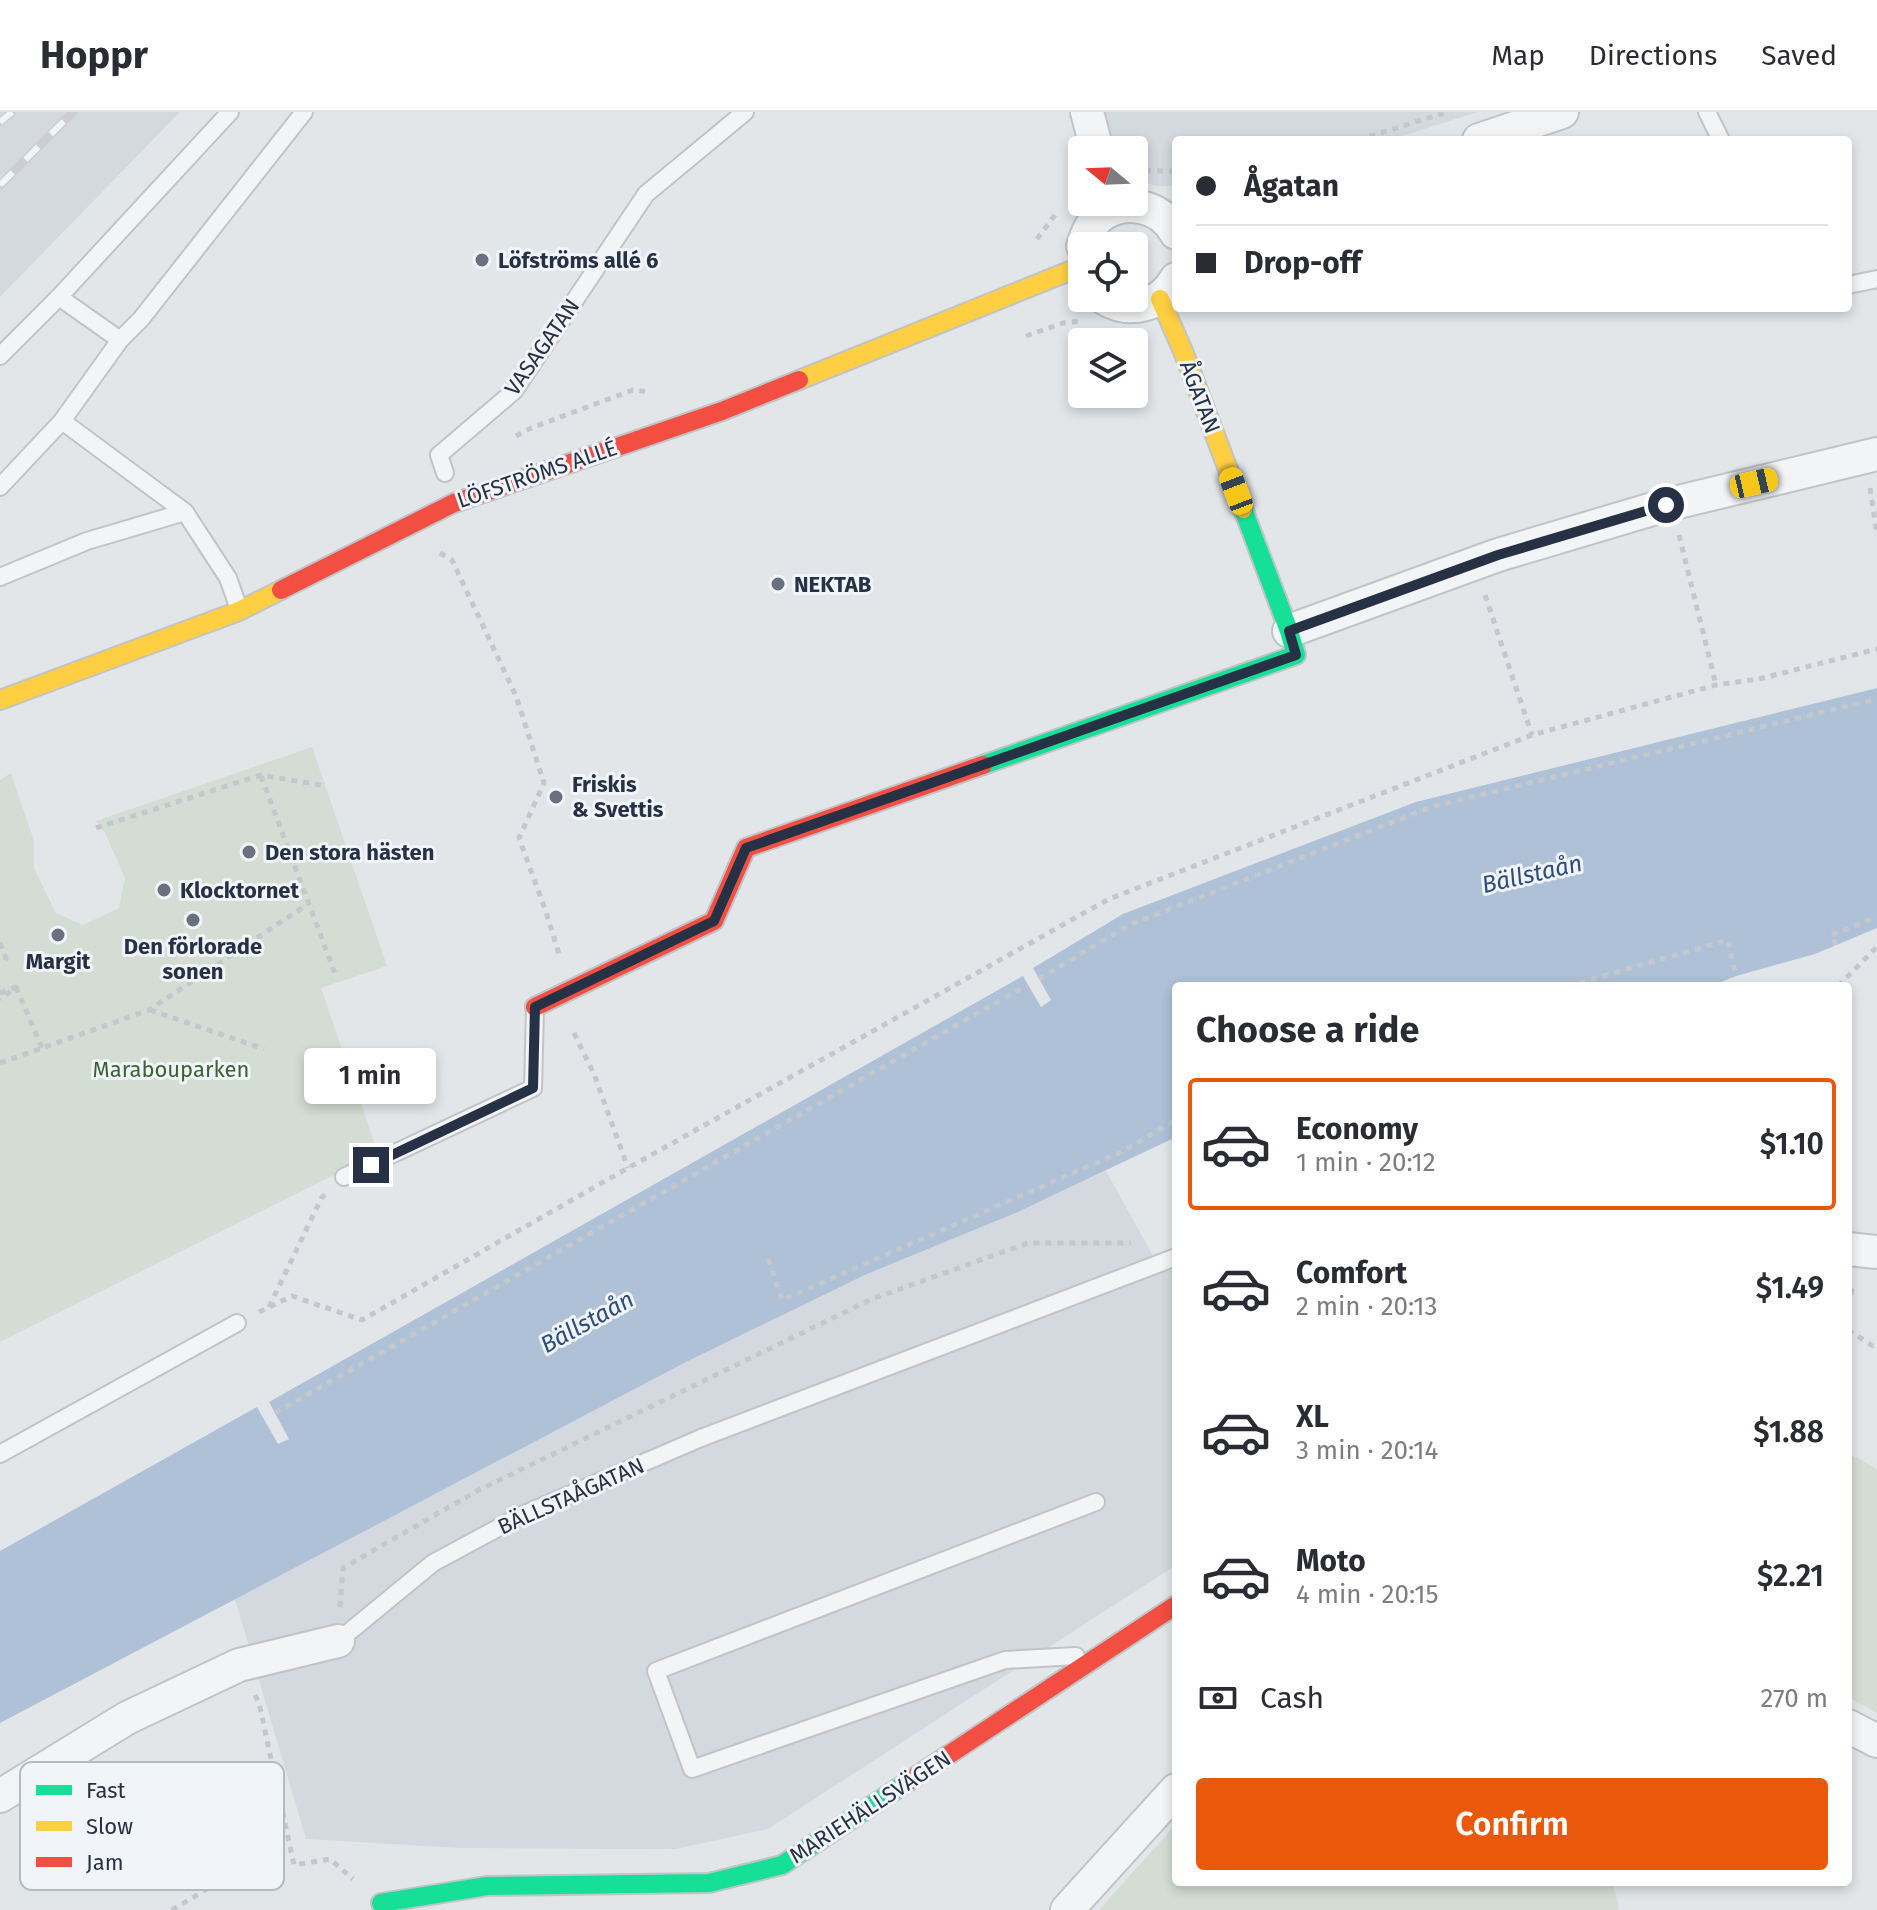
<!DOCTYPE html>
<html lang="en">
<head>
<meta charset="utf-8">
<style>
	body { margin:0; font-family:"Fira Sans",sans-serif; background:#f2f2f3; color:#2b2b33; height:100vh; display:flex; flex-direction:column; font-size:30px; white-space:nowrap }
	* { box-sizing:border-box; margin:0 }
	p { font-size:26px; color:#7c7c81 }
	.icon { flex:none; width:44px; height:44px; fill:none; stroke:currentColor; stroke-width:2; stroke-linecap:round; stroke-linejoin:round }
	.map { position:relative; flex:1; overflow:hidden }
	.side { position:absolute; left:1172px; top:870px; width:680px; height:904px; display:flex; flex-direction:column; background:#fff; border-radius:8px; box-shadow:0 4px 12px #0003 }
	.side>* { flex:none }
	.top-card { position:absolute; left:1172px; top:24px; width:680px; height:176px; border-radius:8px; box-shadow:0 4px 12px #0003; display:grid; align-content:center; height:176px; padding:0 24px; background:#fff }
	.needle { width:52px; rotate:289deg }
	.controls { position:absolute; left:1068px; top:24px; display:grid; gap:16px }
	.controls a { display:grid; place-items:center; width:80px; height:80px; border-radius:8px; background:#fff; box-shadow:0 4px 12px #0003; font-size:40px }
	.end { position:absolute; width:36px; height:36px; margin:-18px; border:10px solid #273145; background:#fff; box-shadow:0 0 0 4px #fff }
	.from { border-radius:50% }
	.bubble { position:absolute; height:56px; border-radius:8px; background:#fff; box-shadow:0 4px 12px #0003; font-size:26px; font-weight:600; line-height:56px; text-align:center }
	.car { position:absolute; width:24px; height:48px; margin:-24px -12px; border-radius:10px; box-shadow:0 0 6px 2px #0007; background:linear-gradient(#f5c518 24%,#345 0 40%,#f5c518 0 76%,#345 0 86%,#f5c518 0) }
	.top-card b { display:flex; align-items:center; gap:28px; height:76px; font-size:30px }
	.top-card b+b { border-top:2px solid #e1e1e2 }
	.top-card i { width:20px; height:20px; background:#2b2b33 }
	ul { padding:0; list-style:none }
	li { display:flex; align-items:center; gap:24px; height:132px; margin:0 16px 12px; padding:0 8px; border:4px solid transparent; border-radius:8px }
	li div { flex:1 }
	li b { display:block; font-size:30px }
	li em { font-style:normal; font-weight:600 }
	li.on { border-color:#ea580c }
	li>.icon { width:72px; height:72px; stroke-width:1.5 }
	h2 { padding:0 24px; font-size:36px; line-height:96px }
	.pay { display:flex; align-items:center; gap:20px; height:88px; padding:0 24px; font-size:30px }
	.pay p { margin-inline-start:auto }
	.button { display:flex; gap:16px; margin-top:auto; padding:16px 24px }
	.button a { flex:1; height:92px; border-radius:8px; background:#ea580c; color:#fff; font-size:32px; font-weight:600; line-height:92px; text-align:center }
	header { display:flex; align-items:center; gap:48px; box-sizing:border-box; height:112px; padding:0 40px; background:#fff; border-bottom:2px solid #e1e1e2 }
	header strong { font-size:38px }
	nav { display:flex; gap:44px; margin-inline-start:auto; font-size:28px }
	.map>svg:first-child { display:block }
	.built { fill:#d4d9e0 }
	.green { fill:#d3ddd3 }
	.water { fill:#aec1d7 }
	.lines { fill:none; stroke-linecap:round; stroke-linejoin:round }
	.lane-casing { stroke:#c1c4c7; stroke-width:20 }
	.street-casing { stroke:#c1c4c7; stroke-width:36 }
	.fast-casing { stroke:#c1c4c7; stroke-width:22 }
	.slow-casing { stroke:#c1c4c7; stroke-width:22 }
	.jam-casing { stroke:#c1c4c7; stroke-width:22 }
	.path { stroke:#c4c7cc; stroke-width:5; stroke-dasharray:6 6; stroke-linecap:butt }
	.lane { stroke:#f3f4f5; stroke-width:16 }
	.street { stroke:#f3f4f5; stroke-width:32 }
	.fast { stroke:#16e098; stroke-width:18 }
	.slow { stroke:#ffcf43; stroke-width:18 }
	.jam { stroke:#f24e42; stroke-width:18 }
	.rail-casing { stroke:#ccced1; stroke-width:9 }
	.rail { stroke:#f1f4f8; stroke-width:6; stroke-dasharray:18; stroke-linecap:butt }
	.route { stroke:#273145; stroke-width:10 }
	.poi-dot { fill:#69707e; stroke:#f1f4f8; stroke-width:3 }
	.labels { text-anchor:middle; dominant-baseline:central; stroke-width:6; stroke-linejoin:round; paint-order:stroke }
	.poi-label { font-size:22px; font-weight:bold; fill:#273145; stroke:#f1f4f8; text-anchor:start }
	.street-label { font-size:22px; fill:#273145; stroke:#f1f4f8 }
	.park-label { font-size:22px; fill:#3a6333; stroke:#f1f4f8 }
	.water-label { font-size:24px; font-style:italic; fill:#2c4e7e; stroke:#f1f4f8 }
	.key { fill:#f1f4f8; stroke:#b4bac2; stroke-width:2 }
	.key-label { font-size:22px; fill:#273145 }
</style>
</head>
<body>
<header>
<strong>Hoppr</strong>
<nav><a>Map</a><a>Directions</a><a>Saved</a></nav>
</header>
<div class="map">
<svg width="1877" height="1798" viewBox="0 0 1877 1798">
	<rect width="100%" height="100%" fill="#e3e6e9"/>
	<path class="built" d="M0,0H180L0,185Z
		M1105,0H1478L1389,28H1176V74H1156L1139,67L1134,62V38H1116Z
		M1106,1059L1161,1158H1176V1453L768,1717L676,1737L459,1736L306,1727L235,1487L686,1250L867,1162L1018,1100Z"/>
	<path class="green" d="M312,635L387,854L321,876L378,1041L0,1230V668L11,661L34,729V756L56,801L83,813L119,796L125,766L105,721L96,709Z
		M1848,1341L1877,1357V1601L1848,1585Z
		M1176,1712V1770H1612L1619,1794L1617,1798H1099Z"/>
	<path class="water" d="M1877,576V816L1815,842L1736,864L1711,874H1176V1025L1018,1100L867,1162L686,1250L0,1611V1439L257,1295L278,1332L289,1327L269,1290L1023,864L1041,895L1051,888L1033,856L1123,802L1416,690Z"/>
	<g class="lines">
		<defs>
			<path id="lane" d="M1707,0L1721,28
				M1848,173L1877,167
				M59,185L120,228
				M0,244L59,185L230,0
				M62,309L185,400
				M445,361L439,343L514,279L646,82L745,0
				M0,375L62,309L120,228L141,207L304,0
				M0,465L87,429L185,400L228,466L239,497
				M344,1065L533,976L535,897
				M0,1342L237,1211
				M338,1529L433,1451L522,1403L701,1326L1176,1145
				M1076,1544L1005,1548L692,1657L656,1559L1096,1390"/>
			<path id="street" d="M1087,0L1097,38
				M1479,28L1562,0
				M1083,134C1086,124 1090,113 1098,106C1123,85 1161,93 1176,121
				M1104,186C1130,202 1161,194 1176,167
				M1289,519L1498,443L1666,393L1877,342
				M1848,1137L1877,1140
				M1848,1614L1877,1629
				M0,1684L127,1606L239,1553L338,1529
				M1067,1798L1176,1678"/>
			<path id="fast" d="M983,653L1296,543L1289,519L1243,397
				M381,1791L487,1774L709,1771L782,1753L909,1669"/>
			<path id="slow" d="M1160,187L1183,239L1243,397
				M799,268L1082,154
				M0,588L239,499L281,478"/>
			<path id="jam" d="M281,478L454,391L722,299L799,268
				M535,895L714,809L746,736L983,653
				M909,1669L1176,1493"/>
		</defs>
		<use href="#lane" class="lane-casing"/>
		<use href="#street" class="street-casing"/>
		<use href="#fast" class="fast-casing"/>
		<use href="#slow" class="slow-casing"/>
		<use href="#jam" class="jam-casing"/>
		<path class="path" d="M1358,28L1447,0
			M1145,58L1176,60
			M1037,127L1055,103
			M1026,224L1063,211L1082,209
			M516,324L531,316L633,278L649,280
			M1870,376L1877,422
			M1679,423L1716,573
			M440,441L452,448L516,584L544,671L519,726L546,800L559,842
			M1485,483L1532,623
			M261,664L336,864
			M96,716L261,663L326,674
			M0,831L6,847L0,850
			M1836,833L1831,823L1877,805
			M1039,867L1129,813L1434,694L1877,587
			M1568,874L1728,828L1736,864
			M1838,874L1877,835
			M16,875L42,936
			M0,881L16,875L0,887
			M150,898L264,937
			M574,921L594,962L628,1056
			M0,951L149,898L308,792
			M768,1147L782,1188L1121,1040L1176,1008
			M1848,1194L1853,1172
			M269,1195L322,1085L325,1083
			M259,1200L292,1184L362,1208L628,1056L1109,787L1532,623L1716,573L1759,567L1877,537
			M1848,1218L1873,1234L1877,1231
			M275,1301L1027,873
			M340,1495L343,1456L477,1379L872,1187L1028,1131H1131
			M255,1583L259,1591L294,1753L330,1747L353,1767
			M172,1798L235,1760"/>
		<use href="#lane" class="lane"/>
		<use href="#street" class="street"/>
		<use href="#fast" class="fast"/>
		<use href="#slow" class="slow"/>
		<use href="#jam" class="jam"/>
		<defs>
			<path id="rail" d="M0,10L12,0
				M0,73L73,0"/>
		</defs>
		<use href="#rail" class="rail-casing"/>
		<use href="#rail" class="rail"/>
	</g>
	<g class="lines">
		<path class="route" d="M371,1053L533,976L535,895L714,809L746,736L1296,543L1289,519L1498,443L1666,393"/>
	</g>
	<g class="poi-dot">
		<circle cx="482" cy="148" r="8"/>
		<circle cx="778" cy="472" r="8"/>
		<circle cx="556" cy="685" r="8"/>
		<circle cx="249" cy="740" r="8"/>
		<circle cx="164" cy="778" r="8"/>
		<circle cx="193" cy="808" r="8"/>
		<circle cx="58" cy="823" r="8"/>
	</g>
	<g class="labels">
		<g class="poi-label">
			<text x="498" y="148">Löfströms allé 6</text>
			<text x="794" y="472">NEKTAB</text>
			<text x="572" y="672">Friskis<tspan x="572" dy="25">&amp; Svettis</tspan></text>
			<text x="265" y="740">Den stora hästen</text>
			<text x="180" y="778">Klocktornet</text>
			<text x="193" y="834" text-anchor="middle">Den förlorade<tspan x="193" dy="25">sonen</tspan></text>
			<text x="58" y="849" text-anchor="middle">Margit</text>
		</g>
		<g class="street-label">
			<text transform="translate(542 235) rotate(-55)">VASAGATAN</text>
			<text transform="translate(1200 285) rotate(69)">ÅGATAN</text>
			<text transform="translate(537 362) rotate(-19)">LÖFSTRÖMS ALLÉ</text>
			<text transform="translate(571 1384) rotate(-24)">BÄLLSTAÅGATAN</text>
			<text transform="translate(870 1695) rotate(-33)">MARIEHÄLLSVÄGEN</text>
		</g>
		<g class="park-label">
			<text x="171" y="957">Marabouparken</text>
		</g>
		<g class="water-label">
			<text transform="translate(1532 762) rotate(-13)">Bällstaån</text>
			<text transform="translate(587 1210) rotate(-29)">Bällstaån</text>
		</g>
	</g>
	<rect x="20" y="1650" width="264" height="128" rx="12" class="key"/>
	<rect x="36" y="1673" width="36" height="10" fill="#16e098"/>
	<rect x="36" y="1709" width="36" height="10" fill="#ffcf43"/>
	<rect x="36" y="1745" width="36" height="10" fill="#f24e42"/>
	<g class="key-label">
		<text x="86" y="1686">Fast</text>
		<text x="86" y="1722">Slow</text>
		<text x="86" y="1758">Jam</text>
	</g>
</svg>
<div class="controls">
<a><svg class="needle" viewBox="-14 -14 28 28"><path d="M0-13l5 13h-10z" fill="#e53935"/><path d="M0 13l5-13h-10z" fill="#7c7c81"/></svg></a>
<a><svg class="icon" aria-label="locate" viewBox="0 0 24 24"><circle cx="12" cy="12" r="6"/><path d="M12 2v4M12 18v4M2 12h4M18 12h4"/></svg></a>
<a><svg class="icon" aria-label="layers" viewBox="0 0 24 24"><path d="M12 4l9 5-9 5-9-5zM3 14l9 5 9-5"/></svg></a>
</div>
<i class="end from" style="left:1666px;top:393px"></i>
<i class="end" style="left:371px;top:1053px"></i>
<div class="bubble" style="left:304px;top:936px;width:132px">1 min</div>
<i class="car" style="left:1754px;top:371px;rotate:77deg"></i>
<i class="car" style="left:1236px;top:379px;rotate:339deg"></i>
<div class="top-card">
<b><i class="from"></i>Ågatan</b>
<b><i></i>Drop-off</b>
</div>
<section class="side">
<h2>Choose a ride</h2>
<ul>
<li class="on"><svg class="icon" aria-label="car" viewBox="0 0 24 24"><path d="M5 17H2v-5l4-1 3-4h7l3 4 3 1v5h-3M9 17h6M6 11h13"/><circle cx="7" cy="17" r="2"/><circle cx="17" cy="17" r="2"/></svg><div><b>Economy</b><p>1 min · 20:12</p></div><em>$1.10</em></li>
<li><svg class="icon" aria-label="car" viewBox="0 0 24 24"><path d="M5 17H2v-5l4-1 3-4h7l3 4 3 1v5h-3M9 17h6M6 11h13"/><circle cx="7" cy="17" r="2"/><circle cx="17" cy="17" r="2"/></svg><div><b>Comfort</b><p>2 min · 20:13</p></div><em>$1.49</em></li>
<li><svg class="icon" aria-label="car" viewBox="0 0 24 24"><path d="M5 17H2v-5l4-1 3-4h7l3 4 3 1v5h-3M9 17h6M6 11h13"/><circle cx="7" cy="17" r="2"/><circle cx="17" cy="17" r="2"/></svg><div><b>XL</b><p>3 min · 20:14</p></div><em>$1.88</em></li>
<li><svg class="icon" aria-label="car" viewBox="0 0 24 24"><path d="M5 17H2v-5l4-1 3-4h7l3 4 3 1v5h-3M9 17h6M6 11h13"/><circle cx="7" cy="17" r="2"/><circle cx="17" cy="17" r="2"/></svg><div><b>Moto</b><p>4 min · 20:15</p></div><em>$2.21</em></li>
</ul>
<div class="pay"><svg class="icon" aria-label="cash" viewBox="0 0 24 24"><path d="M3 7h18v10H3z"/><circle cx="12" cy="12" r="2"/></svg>Cash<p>270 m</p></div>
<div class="button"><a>Confirm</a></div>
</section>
</div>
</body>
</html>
